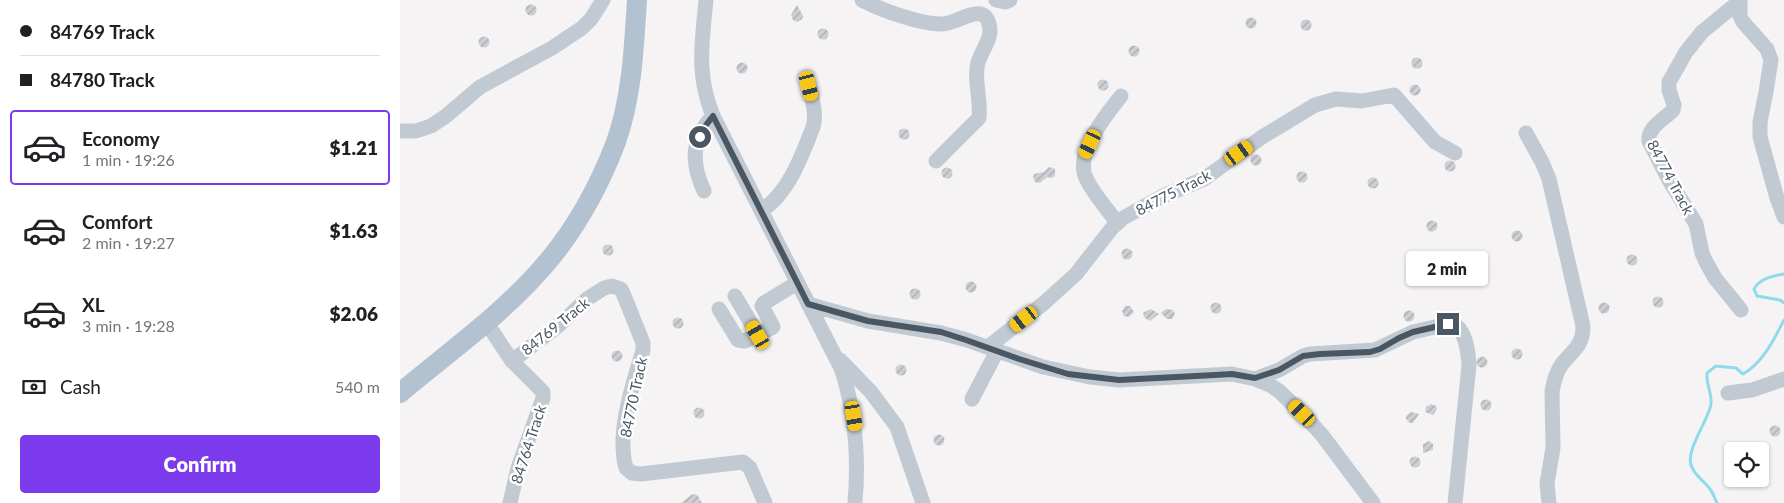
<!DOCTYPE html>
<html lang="en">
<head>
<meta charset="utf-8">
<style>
	body { margin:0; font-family:Lato,sans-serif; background:#f2f2f2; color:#202124; height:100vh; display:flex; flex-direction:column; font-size:19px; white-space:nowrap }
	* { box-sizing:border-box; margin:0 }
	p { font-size:16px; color:#757577 }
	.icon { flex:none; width:28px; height:28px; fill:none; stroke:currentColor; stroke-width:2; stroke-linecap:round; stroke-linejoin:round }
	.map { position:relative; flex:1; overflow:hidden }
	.details { display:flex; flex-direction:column; background:#fff; width:400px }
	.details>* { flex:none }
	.top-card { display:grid; align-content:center; height:110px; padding:0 20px; background:#fff }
	.fabs { position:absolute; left:1324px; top:442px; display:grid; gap:10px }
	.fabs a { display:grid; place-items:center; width:45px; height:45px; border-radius:5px; background:#fff; box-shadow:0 1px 4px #0004; font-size:25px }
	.end { position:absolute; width:22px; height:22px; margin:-11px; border:6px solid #4a5661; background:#fff; box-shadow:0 0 0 2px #fff }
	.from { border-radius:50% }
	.bubble { position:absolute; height:35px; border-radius:5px; background:#fff; box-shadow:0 1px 4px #0004; font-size:16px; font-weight:800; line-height:35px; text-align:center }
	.car { position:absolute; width:15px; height:30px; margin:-15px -8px; border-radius:6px; box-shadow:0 0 4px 1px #0007; background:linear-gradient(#f5c518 24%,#345 0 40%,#f5c518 0 76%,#345 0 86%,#f5c518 0) }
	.top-card b { display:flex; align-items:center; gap:18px; height:48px; font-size:19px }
	.top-card b+b { border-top:1px solid #e0e0e0 }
	.top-card i { width:12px; height:12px; background:#202124 }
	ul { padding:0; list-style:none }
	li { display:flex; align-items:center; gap:15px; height:75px; margin:0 10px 8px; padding:0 10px; border:2px solid transparent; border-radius:5px }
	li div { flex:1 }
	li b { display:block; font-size:19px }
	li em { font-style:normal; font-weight:800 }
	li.current { border-color:#7c3aed }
	li>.icon { width:45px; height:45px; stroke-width:1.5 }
	.pay { display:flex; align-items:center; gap:12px; height:55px; padding:0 20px; font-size:19px }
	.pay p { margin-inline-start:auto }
	.action { display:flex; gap:10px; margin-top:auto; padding:10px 20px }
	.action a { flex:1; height:58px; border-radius:5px; background:#7c3aed; color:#fff; font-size:20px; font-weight:800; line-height:58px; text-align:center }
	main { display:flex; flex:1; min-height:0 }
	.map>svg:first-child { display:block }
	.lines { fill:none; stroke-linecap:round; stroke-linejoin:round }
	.stream { stroke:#90daee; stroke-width:3 }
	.building { fill:url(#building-hatch) }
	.minor { stroke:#c1cad2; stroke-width:15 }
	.major { stroke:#b3c2d1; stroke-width:20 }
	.route { stroke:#4a5661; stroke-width:6 }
	.labels { text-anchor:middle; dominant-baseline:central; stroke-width:5; stroke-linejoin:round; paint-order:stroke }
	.street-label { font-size:15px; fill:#4a5661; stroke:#fff }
</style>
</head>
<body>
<main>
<section class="details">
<div class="top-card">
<b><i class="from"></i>84769 Track</b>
<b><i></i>84780 Track</b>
</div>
<ul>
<li class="current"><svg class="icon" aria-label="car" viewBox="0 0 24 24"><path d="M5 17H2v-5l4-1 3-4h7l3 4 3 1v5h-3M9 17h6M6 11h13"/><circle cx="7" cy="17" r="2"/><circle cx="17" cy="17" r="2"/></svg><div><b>Economy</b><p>1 min · 19:26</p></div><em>$1.21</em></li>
<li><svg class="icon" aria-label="car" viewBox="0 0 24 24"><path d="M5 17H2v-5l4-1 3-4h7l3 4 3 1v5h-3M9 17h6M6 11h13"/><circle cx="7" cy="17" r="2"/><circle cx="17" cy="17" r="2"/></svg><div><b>Comfort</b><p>2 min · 19:27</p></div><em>$1.63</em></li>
<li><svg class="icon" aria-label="car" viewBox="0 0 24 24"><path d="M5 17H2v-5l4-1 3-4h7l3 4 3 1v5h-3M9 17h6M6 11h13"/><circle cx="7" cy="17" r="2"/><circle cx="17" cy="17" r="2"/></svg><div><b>XL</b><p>3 min · 19:28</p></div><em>$2.06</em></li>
</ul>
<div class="pay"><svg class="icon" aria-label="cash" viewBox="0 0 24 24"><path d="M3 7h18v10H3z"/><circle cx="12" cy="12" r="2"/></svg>Cash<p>540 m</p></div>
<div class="action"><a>Confirm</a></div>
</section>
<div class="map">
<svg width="1384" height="503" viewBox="0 0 1384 503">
	<defs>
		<pattern id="building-hatch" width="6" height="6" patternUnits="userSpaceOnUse" patternTransform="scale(1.25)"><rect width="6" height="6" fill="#cdcfd5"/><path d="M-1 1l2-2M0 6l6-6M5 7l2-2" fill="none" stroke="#a8abb0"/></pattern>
	</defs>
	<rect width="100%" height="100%" fill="#f5f3f3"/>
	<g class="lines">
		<path class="stream" d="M1384,274C1373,276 1360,278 1354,289L1357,296L1380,300L1384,303
			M1317,503C1315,499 1313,493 1310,489C1304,480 1295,477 1291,465C1286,449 1309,419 1311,404C1312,393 1306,384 1307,373L1316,366L1336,368L1343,374C1363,363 1374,339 1384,320"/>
	</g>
	<path class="building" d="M125.5 10a5.5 5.5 0 1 1 11 0a5.5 5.5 0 1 1-11 0Z
		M397,5L403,16L402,19L397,22L393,20L391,15Z
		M845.5 23a5.5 5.5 0 1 1 11 0a5.5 5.5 0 1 1-11 0Z
		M900.5 25a5.5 5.5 0 1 1 11 0a5.5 5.5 0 1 1-11 0Z
		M417.5 34a5.5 5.5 0 1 1 11 0a5.5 5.5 0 1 1-11 0Z
		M78.5 42a5.5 5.5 0 1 1 11 0a5.5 5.5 0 1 1-11 0Z
		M728.5 51a5.5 5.5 0 1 1 11 0a5.5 5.5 0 1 1-11 0Z
		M1011.5 63a5.5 5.5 0 1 1 11 0a5.5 5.5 0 1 1-11 0Z
		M336.5 68a5.5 5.5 0 1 1 11 0a5.5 5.5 0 1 1-11 0Z
		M697.5 85a5.5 5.5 0 1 1 11 0a5.5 5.5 0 1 1-11 0Z
		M1009.5 90a5.5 5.5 0 1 1 11 0a5.5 5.5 0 1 1-11 0Z
		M498.5 134a5.5 5.5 0 1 1 11 0a5.5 5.5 0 1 1-11 0Z
		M850.5 160a5.5 5.5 0 1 1 11 0a5.5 5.5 0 1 1-11 0Z
		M1044.5 166a5.5 5.5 0 1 1 11 0a5.5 5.5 0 1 1-11 0Z
		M649,167L655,169V176L652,178L647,177L640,183L635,182L633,177L634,174L644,172Z
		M541.5 173a5.5 5.5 0 1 1 11 0a5.5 5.5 0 1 1-11 0Z
		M896.5 177a5.5 5.5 0 1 1 11 0a5.5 5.5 0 1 1-11 0Z
		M967.5 183a5.5 5.5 0 1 1 11 0a5.5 5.5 0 1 1-11 0Z
		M1026.5 226a5.5 5.5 0 1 1 11 0a5.5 5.5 0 1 1-11 0Z
		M1111.5 236a5.5 5.5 0 1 1 11 0a5.5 5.5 0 1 1-11 0Z
		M202.5 250a5.5 5.5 0 1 1 11 0a5.5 5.5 0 1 1-11 0Z
		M721.5 254a5.5 5.5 0 1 1 11 0a5.5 5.5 0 1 1-11 0Z
		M1226.5 260a5.5 5.5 0 1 1 11 0a5.5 5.5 0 1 1-11 0Z
		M565.5 287a5.5 5.5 0 1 1 11 0a5.5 5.5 0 1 1-11 0Z
		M509.5 294a5.5 5.5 0 1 1 11 0a5.5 5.5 0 1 1-11 0Z
		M1252.5 302a5.5 5.5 0 1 1 11 0a5.5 5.5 0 1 1-11 0Z
		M1198.5 308a5.5 5.5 0 1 1 11 0a5.5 5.5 0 1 1-11 0Z
		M810.5 308a5.5 5.5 0 1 1 11 0a5.5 5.5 0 1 1-11 0Z
		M725,306H730L734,312L729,317L724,316L722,311Z
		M751,309L759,314L750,321L745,318L743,313Z
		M766,309L773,310L775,314L772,319H767L761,313Z
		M1003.5 316a5.5 5.5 0 1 1 11 0a5.5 5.5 0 1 1-11 0Z
		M272.5 323a5.5 5.5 0 1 1 11 0a5.5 5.5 0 1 1-11 0Z
		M1111.5 354a5.5 5.5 0 1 1 11 0a5.5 5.5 0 1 1-11 0Z
		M211.5 356a5.5 5.5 0 1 1 11 0a5.5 5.5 0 1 1-11 0Z
		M1076.5 362a5.5 5.5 0 1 1 11 0a5.5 5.5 0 1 1-11 0Z
		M495.5 370a5.5 5.5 0 1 1 11 0a5.5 5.5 0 1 1-11 0Z
		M1080.5 405a5.5 5.5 0 1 1 11 0a5.5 5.5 0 1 1-11 0Z
		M1031,404L1036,406L1037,409L1033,415L1025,412L1026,407Z
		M293.5 413a5.5 5.5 0 1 1 11 0a5.5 5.5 0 1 1-11 0Z
		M1011,412L1019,414L1013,423H1010L1006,419V416Z
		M1369.5 431a5.5 5.5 0 1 1 11 0a5.5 5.5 0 1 1-11 0Z
		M533.5 440a5.5 5.5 0 1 1 11 0a5.5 5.5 0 1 1-11 0Z
		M1029,441L1033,444V450L1023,453V444Z
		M1009.5 462a5.5 5.5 0 1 1 11 0a5.5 5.5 0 1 1-11 0Z
		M295,494L298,496L302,503H281L291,495Z"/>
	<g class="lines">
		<path class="minor" d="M306,0C302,43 296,74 313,116L441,368C456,413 459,456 455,503
			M462,0C481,10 522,25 543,24C557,24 583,1 589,24C594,40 578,53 577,68C575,84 581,102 579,118L536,161
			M596,0L605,2L610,0
			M1340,0V16L1343,22L1367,49L1371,60L1366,92L1360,122V137L1377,198L1384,217
			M1340,1L1302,32L1286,52L1269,82V90L1274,105L1273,110C1265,119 1247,127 1249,141L1269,180L1296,224L1302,253L1306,262L1315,278L1341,310
			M0,131H16L31,126L46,116L80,87L152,48L182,28L191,19L203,0
			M1126,133L1142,162L1149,179L1183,326C1183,346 1173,350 1162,364C1156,372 1154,381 1152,391L1153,448L1147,483L1149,503
			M304,191C291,163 291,139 313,116
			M361,211C388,194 402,156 413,127C417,113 412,100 409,86
			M717,223C707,208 693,194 686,178C674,153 707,114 721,96
			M335,296L358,335
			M408,304L468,321L541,333L567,340L643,367L690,377L719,380L832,374L855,379L870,385L879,391L902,413L922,435L973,503
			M319,309L338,340L345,341L373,327L362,306L364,303L397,283
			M86,322L112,361L158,326L187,299L204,288L212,286L221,289L223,293L243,343V350C233,384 216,433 226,468L232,473L241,474L343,462L350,468L365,503
			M588,347L644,303L676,274L712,228L723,218L763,196L804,179L862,137L915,105L936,99L962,101L994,95L1035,142L1055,153
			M440,360L471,392L497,427L523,503
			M855,379L879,370L903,356L910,354L975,350L1013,332L1052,323C1066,329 1068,351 1069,365L1055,503
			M1328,393L1352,390L1384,379
			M572,399L597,351
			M110,503L118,468L143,398V392L112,361"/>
		<path class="major" d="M0,393C51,350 107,311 149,260C178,225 200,184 216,142C232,97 234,47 237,0"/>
	</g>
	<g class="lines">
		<path class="route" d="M300,137L303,129L313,116L408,304L468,321L541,332L566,340L619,359L668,374L719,380L815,375L832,374L855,378L879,370L903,356L920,354L970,352L980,349L999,338L1013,332L1048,324"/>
	</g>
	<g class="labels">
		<g class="street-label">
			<text transform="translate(1271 177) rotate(62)">84774 Track</text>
			<text transform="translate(773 192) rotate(-27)">84775 Track</text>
			<text transform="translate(155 326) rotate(-39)">84769 Track</text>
			<text transform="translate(233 397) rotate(-78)">84770 Track</text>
			<text transform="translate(128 444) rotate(-72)">84764 Track</text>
		</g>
	</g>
</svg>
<div class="fabs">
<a><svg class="icon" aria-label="locate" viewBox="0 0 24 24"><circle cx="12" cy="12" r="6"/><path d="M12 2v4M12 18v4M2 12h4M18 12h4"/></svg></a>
</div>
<i class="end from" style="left:300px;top:137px"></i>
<i class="end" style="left:1048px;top:324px"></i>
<div class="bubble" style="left:1006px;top:251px;width:82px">2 min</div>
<i class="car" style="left:409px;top:86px;rotate:166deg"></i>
<i class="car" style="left:690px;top:144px;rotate:205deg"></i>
<i class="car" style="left:839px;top:153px;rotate:55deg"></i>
<i class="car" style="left:624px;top:319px;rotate:232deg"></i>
<i class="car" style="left:358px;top:335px;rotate:330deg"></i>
<i class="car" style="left:902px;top:413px;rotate:315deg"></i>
<i class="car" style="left:454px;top:416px;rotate:171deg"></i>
</div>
</main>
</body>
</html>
